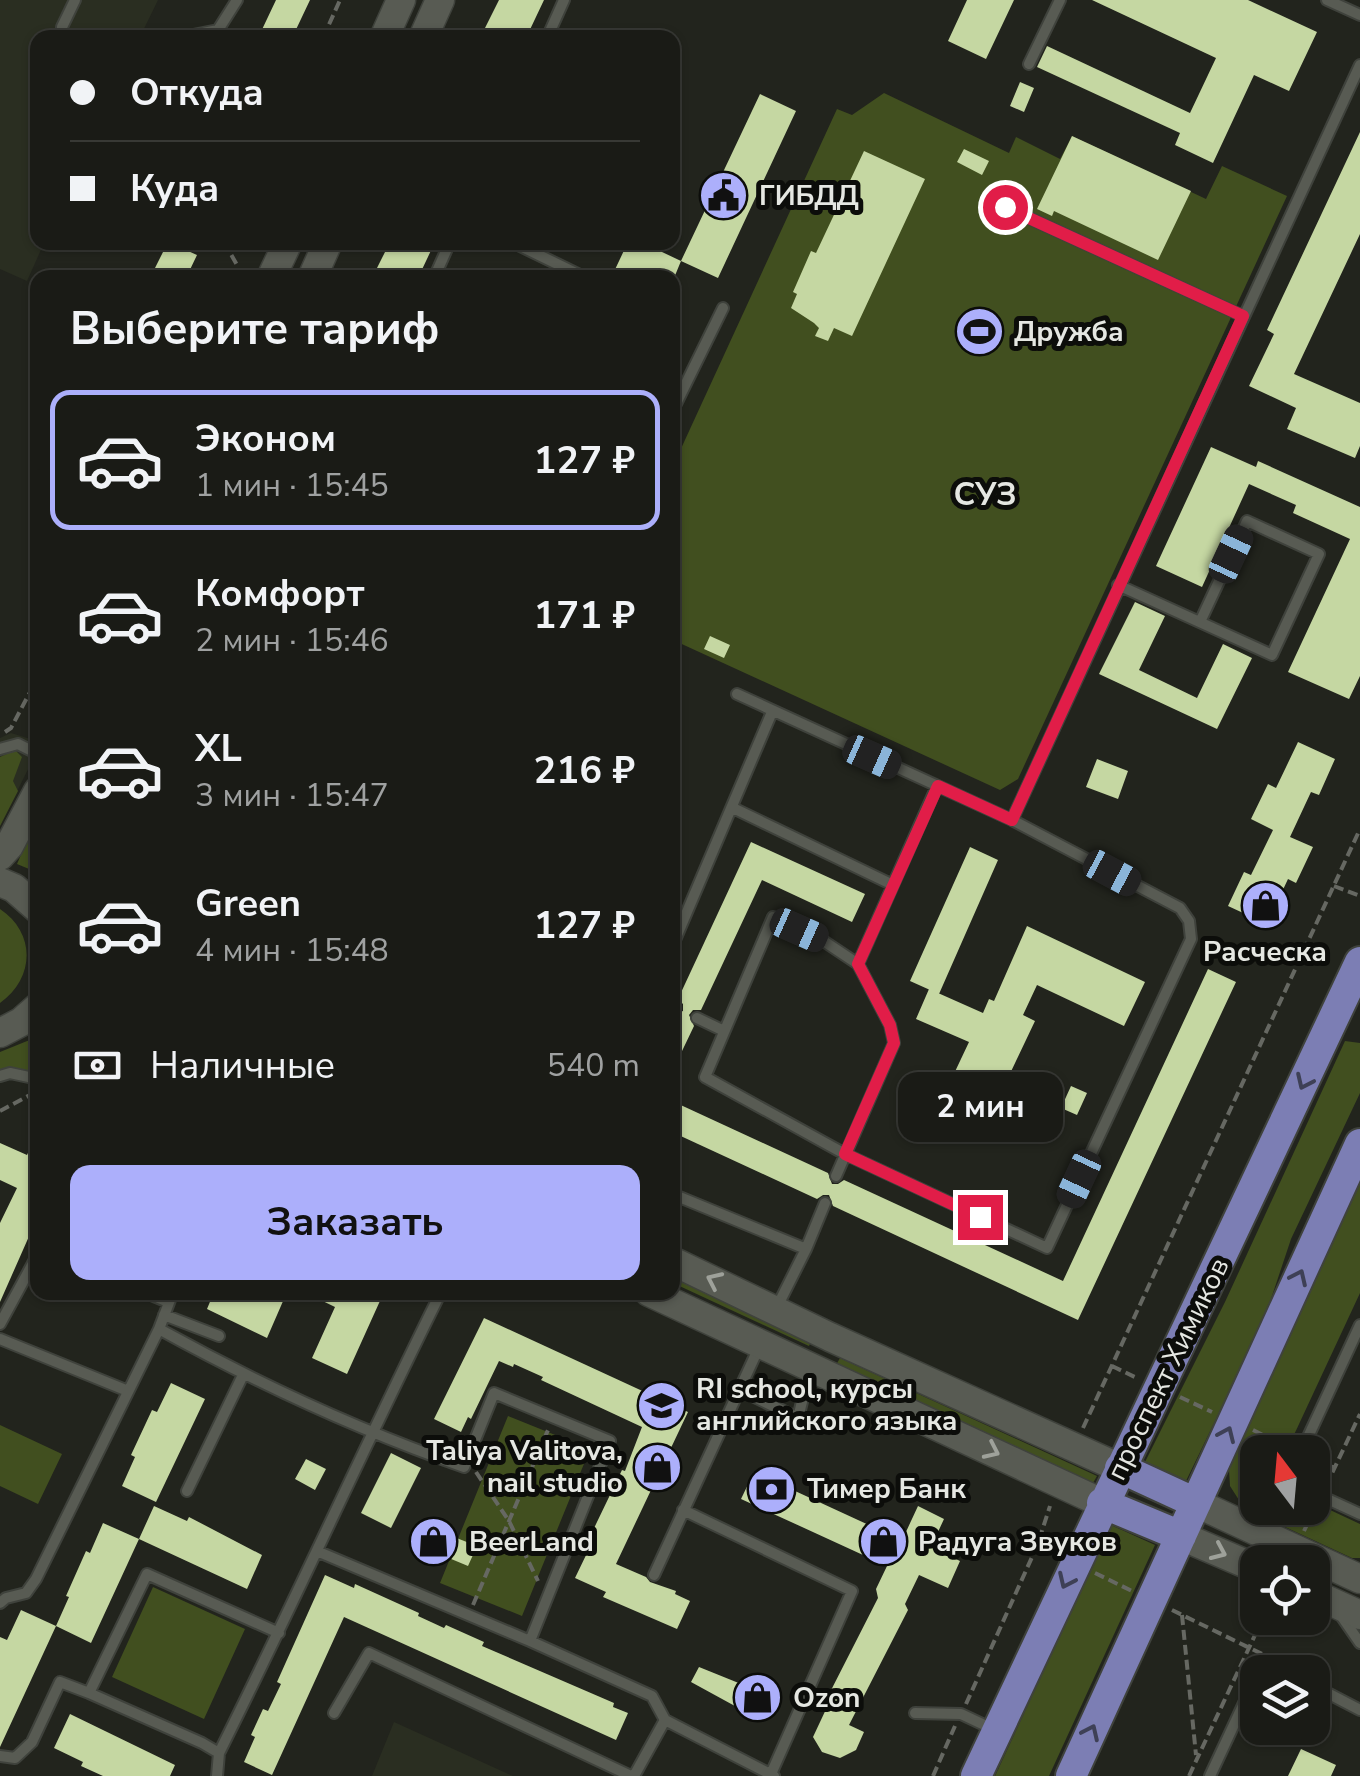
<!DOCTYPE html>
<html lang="ru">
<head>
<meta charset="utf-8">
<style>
	body { margin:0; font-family:"Nunito Sans",sans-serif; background:#23241f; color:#f1f3f6; height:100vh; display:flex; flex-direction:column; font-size:38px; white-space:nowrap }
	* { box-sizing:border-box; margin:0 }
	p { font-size:32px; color:#9fa1a1 }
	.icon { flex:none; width:55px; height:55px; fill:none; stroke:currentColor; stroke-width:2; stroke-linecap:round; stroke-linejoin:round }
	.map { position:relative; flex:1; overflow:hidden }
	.drawer { position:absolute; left:30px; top:270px; width:650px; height:1030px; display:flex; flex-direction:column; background:#1a1b16; border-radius:20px; box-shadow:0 2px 8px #0004,0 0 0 2px #383935 }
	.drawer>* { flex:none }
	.banner { position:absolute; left:30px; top:30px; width:650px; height:220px; border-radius:20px; box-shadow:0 2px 8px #0004,0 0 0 2px #383935; display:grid; align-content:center; height:220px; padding:0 40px; background:#1a1b16 }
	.needle { width:65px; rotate:344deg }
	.controls { position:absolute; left:1240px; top:1435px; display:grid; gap:20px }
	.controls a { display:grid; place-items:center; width:90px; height:90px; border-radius:20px; background:#1a1b16; box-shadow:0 2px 8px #0004,0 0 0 2px #383935; font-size:50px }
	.end { position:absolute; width:45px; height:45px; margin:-22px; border:12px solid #e11d48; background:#fff; box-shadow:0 0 0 5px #fff }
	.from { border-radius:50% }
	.bubble { position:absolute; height:70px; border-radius:20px; background:#1a1b16; box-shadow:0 2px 8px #0004,0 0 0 2px #383935; font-size:32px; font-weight:700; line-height:70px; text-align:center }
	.car { position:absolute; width:30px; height:60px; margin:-30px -15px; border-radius:12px; box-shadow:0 0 8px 2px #0007; background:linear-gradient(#222 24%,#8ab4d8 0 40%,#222 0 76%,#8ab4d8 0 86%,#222 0) }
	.banner b { display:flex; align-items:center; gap:35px; height:95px; font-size:38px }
	.banner b+b { border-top:2px solid #383935 }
	.banner i { width:25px; height:25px; background:#f1f3f6 }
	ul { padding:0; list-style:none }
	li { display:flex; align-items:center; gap:30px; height:140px; margin:0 20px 15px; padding:0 20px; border:5px solid transparent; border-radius:20px }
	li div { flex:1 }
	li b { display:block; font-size:38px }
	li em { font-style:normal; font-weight:700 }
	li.current { border-color:#acaffb }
	li>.icon { width:90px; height:90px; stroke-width:1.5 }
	h2 { padding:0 40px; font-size:45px; line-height:120px }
	.pay { display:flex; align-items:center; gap:25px; height:110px; padding:0 40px; font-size:38px }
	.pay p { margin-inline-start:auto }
	.cta { display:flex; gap:20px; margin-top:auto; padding:20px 40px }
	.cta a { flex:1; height:115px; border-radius:20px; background:#acaffb; color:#111; font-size:40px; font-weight:700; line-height:115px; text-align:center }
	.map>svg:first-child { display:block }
	.built { fill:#2a2e21 }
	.green { fill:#414f1f }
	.building { fill:#c5d7a2 }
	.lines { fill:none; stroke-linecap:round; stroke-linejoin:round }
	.service-casing { stroke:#3f423c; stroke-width:14 }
	.secondary-casing { stroke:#3f423c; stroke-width:31 }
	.primary-casing { stroke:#3f423c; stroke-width:34 }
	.path { stroke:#666862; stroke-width:4; stroke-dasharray:10 5; stroke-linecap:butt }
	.service { stroke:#585b53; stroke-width:10 }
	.secondary { stroke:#585b53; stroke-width:28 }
	.primary { stroke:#7c7eb4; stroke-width:30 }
	.oneway { stroke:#3e4056 }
	.oneway2 { stroke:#9ea19a }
	.route { stroke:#e11d48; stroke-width:12 }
	.labels { text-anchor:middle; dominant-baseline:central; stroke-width:10; stroke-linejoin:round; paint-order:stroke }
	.poi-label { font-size:28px; font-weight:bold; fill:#e5e7e2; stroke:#0c0d0a; text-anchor:start }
	.street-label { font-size:28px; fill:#e5e7e2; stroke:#0c0d0a }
	.quarter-label { font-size:32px; font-weight:bold; fill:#e5e7e2; stroke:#0c0d0a }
</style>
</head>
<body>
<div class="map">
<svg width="1360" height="1776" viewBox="0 0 1360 1776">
	<rect width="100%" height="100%" fill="#22241d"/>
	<path class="built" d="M0,0H158L140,37L38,38V242L44,243L27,281L0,269Z
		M11,733L37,741V751L0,826V738Z
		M394,1722L513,1776H372Z"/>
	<path class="green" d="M884,93L1009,153L1016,137L1060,159L1072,136L1206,199L1222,166L1287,196L1018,779L1000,790L673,640V466L837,109L852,115Z
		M15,750L22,757L13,781L18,791L0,826V757Z
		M37,818V850L29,869L17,864Z
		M0,909C36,933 35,978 0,1003Z
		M37,1037V1071L16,1069L0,1073V1052Z
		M1345,1041L1360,1043V1093L1291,1239L1264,1320L1186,1481L1145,1462L1225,1302Z
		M1360,1180V1293L1286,1452H1258V1508H1312L1313,1502L1360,1524V1558H1352L1244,1508L1230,1486L1229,1469Z
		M673,1273L813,1337L809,1346L673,1283Z
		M840,1358L1097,1476L1093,1483L836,1365Z
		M508,1416L590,1449L522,1616L440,1583Z
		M0,1425L62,1454L38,1504L0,1486Z
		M1111,1525L1155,1545L1049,1776H995Z
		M153,1587L245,1629L204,1719L112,1677Z"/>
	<path class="building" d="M276,0H310L292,38H258Z
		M499,0H544L526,38H480Z
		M967,0H1014L986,59L948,41Z
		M1092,0H1248L1317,32L1289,91L1254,75L1213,163L1175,145L1180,133L1037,67L1047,46L1190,113L1216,58Z
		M1020,82L1034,88L1024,112L1010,106Z
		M760,94L796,111L718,278L681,261Z
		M1360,132V234L1294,374L1360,403V446L1355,458L1287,429L1296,408L1249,386L1274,334L1267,330Z
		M1072,136L1191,191L1158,260L1054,211L1052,216L1037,209Z
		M964,149L989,161L982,175L957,162Z
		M864,151L925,179L852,336L834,328L828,341L815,336L819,328L814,323L791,308L797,294L793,292L811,251L816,253Z
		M168,242L197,255L186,278H150Z
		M390,242H435L418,278H372Z
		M628,242H641L681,261L674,278H611Z
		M1211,447L1256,467L1258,461L1360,507V676L1349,699L1288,672L1350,539L1293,513L1296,505L1249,484L1202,587L1156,566Z
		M1135,602L1165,616L1139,670L1197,698L1223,644L1252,658L1217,729L1099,674Z
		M710,636L730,645L724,658L704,649Z
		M1298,742L1335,759L1319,795L1311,792L1290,837L1313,847L1296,883L1288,879L1267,924L1228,906L1244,872L1251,875L1273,830L1251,819L1268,784L1276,788Z
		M1097,759L1128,771L1118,799L1086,787Z
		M751,842L865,894L852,922L762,880L701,1010H693L689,1015L694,1026L672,1072V1015L683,1011V1004L678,999Z
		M970,847L998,860L939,994L910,981Z
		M1027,926L1145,982L1124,1026L1037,985L1023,1015L1035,1021L989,1118L943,1097L969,1042L916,1019L929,989L983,1013L989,999L994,1001Z
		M1208,969L1236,982L1078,1320L833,1206L829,1195H823L817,1199L672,1132V1101L828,1173L832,1184H838L844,1180L1063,1281Z
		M1071,1086L1087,1093L1077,1115L1061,1108Z
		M38,1132V1216L0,1302V1223L17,1188L0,1180V1143L27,1155Z
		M214,1292H287L267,1338L207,1309Z
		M304,1292H384L347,1374L312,1358L335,1307Z
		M484,1318L688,1412L616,1564L646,1577L650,1582L676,1591L675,1594L690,1601L677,1629L603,1597L606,1592L575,1578L588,1551L584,1549L622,1470L625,1471L642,1427L541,1380L543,1377L514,1364L513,1367L499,1361L471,1419L468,1417L461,1432L434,1419Z
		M171,1383L205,1399L156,1502L122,1486L135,1457L131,1455L152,1410L157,1412Z
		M391,1453L421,1468L391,1528L361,1513Z
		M306,1459L326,1469L315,1490L295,1479Z
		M754,1472L871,1526L874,1520L905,1534L918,1506L944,1519L931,1547L960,1561L948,1588L919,1575L905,1604L908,1610L849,1725L864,1732L856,1750L840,1758L822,1752L813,1737L828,1705L824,1704L878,1598L876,1589L887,1566L741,1499Z
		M154,1506L187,1521L189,1517L262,1555L247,1589L139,1539Z
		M103,1523L139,1539L91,1643L56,1626L69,1597L66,1596L86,1551L90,1553Z
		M431,1528L477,1546L468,1566L444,1556L443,1560L421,1551Z
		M325,1575L354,1588L355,1584L419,1613L418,1616L444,1628L446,1625L484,1642L482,1646L614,1703L613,1707L628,1713L616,1740L344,1617L272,1775L244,1762L255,1737L251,1735L263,1709L268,1711L281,1684L277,1682Z
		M21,1610L56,1626L0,1747V1637L7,1640Z
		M699,1667L766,1694L755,1717L691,1682Z
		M70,1714L175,1765L170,1776H103L81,1766L83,1762L54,1748Z
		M1301,1749L1336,1765L1331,1776H1288Z"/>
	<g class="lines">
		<defs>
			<path id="service" d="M1327,0L1360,15
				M64,38L62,27L75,0
				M192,38L193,35L218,30L237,0
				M547,38L564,0
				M1029,64L1060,0
				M1005,207L1243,316
				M512,242L586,278
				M434,278L450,242
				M672,412L723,308
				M1118,585L1272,655L1319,554L1247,521L1200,622
				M737,694L1012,820L1180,908L1189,921L1191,939L1047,1248L845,1154L705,1077L773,917L825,942L858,964L937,786
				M0,749L18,744L38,754
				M733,808L893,885
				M1012,820L1360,65
				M672,947L772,712
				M672,1006L675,1007
				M697,1018L722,1030
				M0,1076L10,1073L38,1079
				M836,1176L894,1043L890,1025L858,964
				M672,1194L806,1249
				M144,1292L168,1302
				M173,1292L159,1329C257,1383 358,1430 464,1467L494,1393L610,1441L530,1641L652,1696L665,1720L774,1776
				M776,1309L806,1249L825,1203
				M164,1315L219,1336
				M0,1324L38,1254
				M0,1339L128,1391
				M740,1390L798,1418L810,1369
				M1301,1452L1360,1325
				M187,1491L243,1375
				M1312,1492L1360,1514
				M683,1510L852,1591L771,1774
				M319,1552L530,1641
				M654,1575L760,1345
				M0,1603L6,1598L26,1593L36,1579L159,1329
				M1340,1614L1360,1643
				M279,1633L147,1574L89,1693L202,1743L219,1753C295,1601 365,1445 441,1292
				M1258,1672L1267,1668L1286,1672
				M1312,1685L1360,1710
				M334,1713L369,1653L631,1776
				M915,1713L961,1714L995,1730
				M0,1756L15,1758L32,1742L60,1682L89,1693
				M217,1776L219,1753
				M634,1776L665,1720
				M1210,1776L1258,1673"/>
			<path id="secondary" d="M384,38L401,0
				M423,38L440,0
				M271,278L288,242
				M312,278L328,242
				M0,856L9,846L38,791
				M0,882L14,888L38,909
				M0,1033L21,1022L38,1007
				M672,1261L830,1337L1120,1468
				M649,1292L1102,1503
				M1196,1503L1360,1579
				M1181,1536L1258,1569
				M1312,1593L1360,1615"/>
			<path id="primary" d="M1120,1468L1196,1503
				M1102,1503L1181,1536
				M976,1776L1360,962
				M1071,1776L1360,1144"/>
		</defs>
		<use href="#service" class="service-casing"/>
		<use href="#secondary" class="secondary-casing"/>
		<use href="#primary" class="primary-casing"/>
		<path class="path" d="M323,38L340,0
			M224,242L237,265L236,278
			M5,732L11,728L38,677
			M1334,886L1360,896
			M0,1111L30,1095L38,1094
			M1112,1366L1139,1379
			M1180,1397L1212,1412
			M1083,1428L1360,829
			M1253,1430L1289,1448
			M1312,1458L1335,1468
			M476,1472L509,1521L538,1581
			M1326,1486L1360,1414
			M1304,1531L1315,1508
			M1037,1546L1055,1554
			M1095,1573L1132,1591
			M473,1605L548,1430
			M1172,1610L1262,1654
			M1182,1615L1196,1755
			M966,1704L1037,1546L1050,1506
			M933,1776L955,1726
			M1189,1776L1263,1618"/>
		<use href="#service" class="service"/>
		<use href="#secondary" class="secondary"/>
		<use href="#primary" class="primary"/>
	</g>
	<defs><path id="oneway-chevron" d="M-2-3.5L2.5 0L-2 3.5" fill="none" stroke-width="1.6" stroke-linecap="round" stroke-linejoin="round" transform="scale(2.5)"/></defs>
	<g class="oneway">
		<use href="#oneway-chevron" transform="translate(1304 1082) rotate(115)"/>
		<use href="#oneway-chevron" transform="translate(1299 1277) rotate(-65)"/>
		<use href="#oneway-chevron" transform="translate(1227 1434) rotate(-66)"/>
		<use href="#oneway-chevron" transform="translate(1066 1581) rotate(115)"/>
		<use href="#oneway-chevron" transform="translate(1091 1732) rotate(-65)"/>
	</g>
	<g class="oneway2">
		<use href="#oneway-chevron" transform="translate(714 1280) rotate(-155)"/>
		<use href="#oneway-chevron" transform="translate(992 1451) rotate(25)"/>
		<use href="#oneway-chevron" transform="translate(1219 1552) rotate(24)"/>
	</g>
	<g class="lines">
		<path class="route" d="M980,1217L845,1154L894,1043L890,1025L858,964L938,786L1012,820L1243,316L1005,207"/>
	</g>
	<defs>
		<symbol id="civic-disc" viewBox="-11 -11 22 22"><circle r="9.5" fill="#acaffb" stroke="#0c0d0a"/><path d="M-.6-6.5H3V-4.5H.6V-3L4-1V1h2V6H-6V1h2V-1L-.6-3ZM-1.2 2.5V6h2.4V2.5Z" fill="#111"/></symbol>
		<symbol id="stadium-disc" viewBox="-11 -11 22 22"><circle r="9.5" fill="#acaffb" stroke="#0c0d0a"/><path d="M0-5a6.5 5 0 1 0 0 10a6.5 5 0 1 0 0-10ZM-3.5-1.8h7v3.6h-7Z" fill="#111"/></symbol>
		<symbol id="shop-disc" viewBox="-11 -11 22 22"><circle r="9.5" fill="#acaffb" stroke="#0c0d0a"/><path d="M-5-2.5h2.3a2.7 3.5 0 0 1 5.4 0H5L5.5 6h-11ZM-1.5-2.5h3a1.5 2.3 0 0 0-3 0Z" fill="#111"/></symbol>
		<symbol id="school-disc" viewBox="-11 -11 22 22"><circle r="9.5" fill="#acaffb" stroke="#0c0d0a"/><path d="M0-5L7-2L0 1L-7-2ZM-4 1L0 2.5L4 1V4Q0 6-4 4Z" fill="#111"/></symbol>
		<symbol id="bank-disc" viewBox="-11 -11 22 22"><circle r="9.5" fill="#acaffb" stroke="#0c0d0a"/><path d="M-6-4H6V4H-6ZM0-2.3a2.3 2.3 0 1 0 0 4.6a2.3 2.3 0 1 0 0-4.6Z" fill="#111"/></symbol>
	</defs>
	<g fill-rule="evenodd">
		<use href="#civic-disc" x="696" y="168" width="55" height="55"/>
		<use href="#stadium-disc" x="952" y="304" width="55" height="55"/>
		<use href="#shop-disc" x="1238" y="878" width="55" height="55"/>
		<use href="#school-disc" x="634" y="1378" width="55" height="55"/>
		<use href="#shop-disc" x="630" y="1440" width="55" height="55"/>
		<use href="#bank-disc" x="744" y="1462" width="55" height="55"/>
		<use href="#shop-disc" x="406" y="1514" width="55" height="55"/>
		<use href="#shop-disc" x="856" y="1514" width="55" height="55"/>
		<use href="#shop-disc" x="730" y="1670" width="55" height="55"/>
	</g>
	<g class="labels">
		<g class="poi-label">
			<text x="759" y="196">ГИБДД</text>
			<text x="1014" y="332">Дружба</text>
			<text x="1265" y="952" text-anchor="middle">Расческа</text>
			<text x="696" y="1389">RI school, курсы<tspan x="696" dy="32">английского языка</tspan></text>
			<text x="623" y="1451" text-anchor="end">Taliya Valitova,<tspan x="623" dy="32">nail studio</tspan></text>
			<text x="807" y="1489">Тимер Банк</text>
			<text x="469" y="1542">BeerLand</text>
			<text x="918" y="1542">Радуга Звуков</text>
			<text x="793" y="1698">Ozon</text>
		</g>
		<g class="street-label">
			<text transform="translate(1168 1369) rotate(-64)">проспект Химиков</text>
		</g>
		<g class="quarter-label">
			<text x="985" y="494">СУЗ</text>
		</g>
	</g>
</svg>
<div class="controls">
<a><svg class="needle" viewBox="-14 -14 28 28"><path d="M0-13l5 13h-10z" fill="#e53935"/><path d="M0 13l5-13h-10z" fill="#9fa1a1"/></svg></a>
<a><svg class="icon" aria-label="locate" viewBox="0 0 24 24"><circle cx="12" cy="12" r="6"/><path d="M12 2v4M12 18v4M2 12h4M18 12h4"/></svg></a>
<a><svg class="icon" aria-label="layers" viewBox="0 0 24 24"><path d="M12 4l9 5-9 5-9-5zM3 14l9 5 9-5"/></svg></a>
</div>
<i class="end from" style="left:1005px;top:207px"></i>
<i class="end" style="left:980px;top:1217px"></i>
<div class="bubble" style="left:898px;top:1072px;width:165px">2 мин</div>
<i class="car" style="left:1231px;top:554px;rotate:25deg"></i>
<i class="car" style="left:872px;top:757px;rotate:114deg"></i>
<i class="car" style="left:1112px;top:873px;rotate:118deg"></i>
<i class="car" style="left:799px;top:930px;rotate:114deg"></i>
<i class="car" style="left:1079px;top:1179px;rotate:205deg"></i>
<div class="banner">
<b><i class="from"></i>Откуда</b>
<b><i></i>Куда</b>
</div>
<section class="drawer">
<h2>Выберите тариф</h2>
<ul>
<li class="current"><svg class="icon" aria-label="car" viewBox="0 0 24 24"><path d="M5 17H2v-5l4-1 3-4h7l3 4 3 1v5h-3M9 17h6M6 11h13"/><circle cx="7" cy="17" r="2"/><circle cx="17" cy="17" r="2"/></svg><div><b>Эконом</b><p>1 мин · 15:45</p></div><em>127 ₽</em></li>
<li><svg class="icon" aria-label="car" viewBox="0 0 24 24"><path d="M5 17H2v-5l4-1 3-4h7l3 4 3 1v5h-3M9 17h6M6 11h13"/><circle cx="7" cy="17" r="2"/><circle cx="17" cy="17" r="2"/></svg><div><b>Комфорт</b><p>2 мин · 15:46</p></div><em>171 ₽</em></li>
<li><svg class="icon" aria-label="car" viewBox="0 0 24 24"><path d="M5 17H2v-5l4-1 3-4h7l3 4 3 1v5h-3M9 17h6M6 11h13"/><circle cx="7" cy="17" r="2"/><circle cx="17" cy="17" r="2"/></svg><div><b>XL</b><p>3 мин · 15:47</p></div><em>216 ₽</em></li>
<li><svg class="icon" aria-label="car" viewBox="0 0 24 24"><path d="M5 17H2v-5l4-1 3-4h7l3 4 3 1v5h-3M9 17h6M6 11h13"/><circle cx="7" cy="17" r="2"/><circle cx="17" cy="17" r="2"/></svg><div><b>Green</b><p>4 мин · 15:48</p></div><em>127 ₽</em></li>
</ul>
<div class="pay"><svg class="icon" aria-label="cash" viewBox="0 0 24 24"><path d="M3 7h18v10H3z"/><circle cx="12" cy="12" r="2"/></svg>Наличные<p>540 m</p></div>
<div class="cta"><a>Заказать</a></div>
</section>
</div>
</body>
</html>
